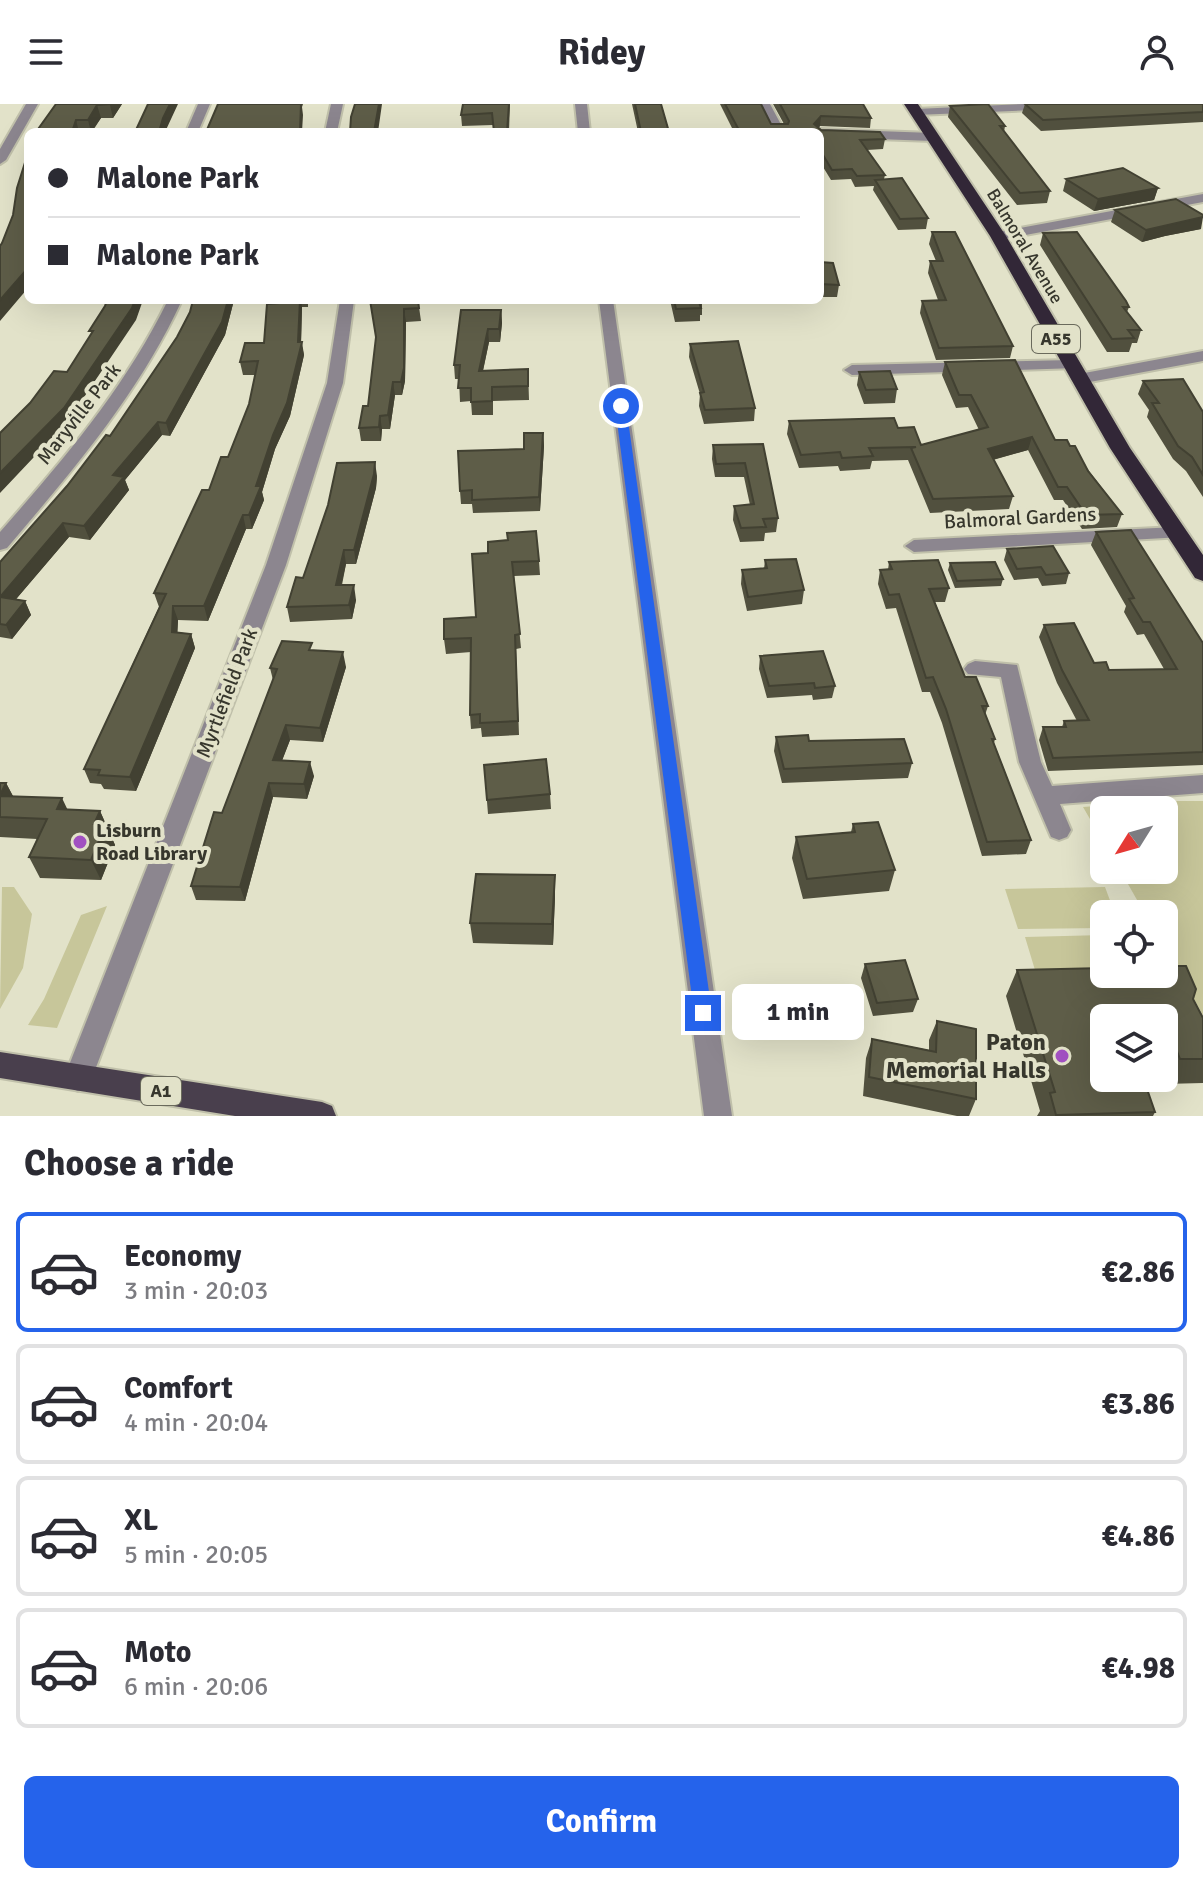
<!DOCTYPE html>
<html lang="en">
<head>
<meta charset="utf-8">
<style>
	body { margin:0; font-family:Signika,sans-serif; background:#f7f7f7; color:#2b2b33; height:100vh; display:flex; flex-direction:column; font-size:30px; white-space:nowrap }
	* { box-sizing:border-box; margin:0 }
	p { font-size:26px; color:#7c7c81 }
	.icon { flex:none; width:44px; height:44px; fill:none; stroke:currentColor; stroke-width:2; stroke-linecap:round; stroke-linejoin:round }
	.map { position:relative; height:1012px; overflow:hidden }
	.side { display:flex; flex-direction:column; background:#fff; flex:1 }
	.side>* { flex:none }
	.guide { position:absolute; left:24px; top:24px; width:800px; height:176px; border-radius:12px; box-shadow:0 8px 32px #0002; display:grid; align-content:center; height:176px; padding:0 24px; background:#fff }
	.needle { width:52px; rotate:233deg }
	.fabs { position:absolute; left:1090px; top:692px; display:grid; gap:16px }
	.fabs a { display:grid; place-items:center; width:88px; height:88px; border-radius:12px; background:#fff; box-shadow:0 8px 32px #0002; font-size:40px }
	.end { position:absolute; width:36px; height:36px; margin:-18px; border:10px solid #2563eb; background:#fff; box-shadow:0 0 0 4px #fff }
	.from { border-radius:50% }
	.bubble { position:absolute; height:56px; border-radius:12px; background:#fff; box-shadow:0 8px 32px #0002; font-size:26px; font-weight:800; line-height:56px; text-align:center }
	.guide b { display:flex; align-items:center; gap:28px; height:76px; font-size:30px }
	.guide b+b { border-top:2px solid #e1e1e2 }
	.guide i { width:20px; height:20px; background:#2b2b33 }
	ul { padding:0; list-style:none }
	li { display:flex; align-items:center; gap:24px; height:120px; margin:0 16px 12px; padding:0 8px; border:4px solid #e1e1e2; border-radius:12px }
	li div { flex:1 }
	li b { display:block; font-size:30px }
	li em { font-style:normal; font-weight:800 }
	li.active { border-color:#2563eb }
	li>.icon { width:72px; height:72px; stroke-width:1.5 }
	h2 { padding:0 24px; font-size:36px; line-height:96px }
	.primary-button { display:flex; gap:16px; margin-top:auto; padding:16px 24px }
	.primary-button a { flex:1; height:92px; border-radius:12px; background:#2563eb; color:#fff; font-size:32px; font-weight:800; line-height:92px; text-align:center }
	header { display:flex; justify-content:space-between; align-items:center; height:104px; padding:0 24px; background:#fff; font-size:36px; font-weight:800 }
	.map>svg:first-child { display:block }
	.green { fill:#c7c69a }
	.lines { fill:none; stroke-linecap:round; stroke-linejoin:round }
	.minor-casing { stroke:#c0c0aa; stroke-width:4 }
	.major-casing { stroke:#c0c0aa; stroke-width:4 }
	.highway-casing { stroke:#c0c0aa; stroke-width:4 }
	.minor { fill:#8c868f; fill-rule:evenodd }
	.major { fill:#493f4d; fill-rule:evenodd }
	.highway { fill:#322737; fill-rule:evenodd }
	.wall { fill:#51503e }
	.shaded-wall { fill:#424132 }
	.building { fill:#5e5d48; stroke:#424132; stroke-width:2 }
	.route { fill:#2563eb }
	.poi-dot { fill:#a150c1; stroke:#e2e2c9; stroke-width:3 }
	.labels { text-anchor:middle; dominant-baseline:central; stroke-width:8; stroke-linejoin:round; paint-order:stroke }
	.far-street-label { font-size:18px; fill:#37372d; stroke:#e2e2c9 }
	.shield { fill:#e2e2c9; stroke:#6a6a5c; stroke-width:2 }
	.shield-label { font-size:18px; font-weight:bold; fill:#37372d }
	.street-label { font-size:20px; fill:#37372d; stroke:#e2e2c9 }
	.poi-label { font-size:20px; font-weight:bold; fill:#37372d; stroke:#e2e2c9; text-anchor:start }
	.near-poi-label { font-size:24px; font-weight:bold; fill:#37372d; stroke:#e2e2c9; text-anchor:end }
</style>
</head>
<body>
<header><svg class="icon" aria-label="menu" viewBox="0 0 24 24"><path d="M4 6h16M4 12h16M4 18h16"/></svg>Ridey<svg class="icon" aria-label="person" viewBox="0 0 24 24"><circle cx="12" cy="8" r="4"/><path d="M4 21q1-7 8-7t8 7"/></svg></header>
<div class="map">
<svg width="1203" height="1012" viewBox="0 0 1203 1012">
	<rect width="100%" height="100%" fill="#e2e2c9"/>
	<path class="green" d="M1160,697H1203V911L1164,843V810H1145L1120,766H1164V706H1104V739L1083,703Z
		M2,783H14L32,810L23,864L0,905Z
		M1105,783L1115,810H1104V824L1018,825L1005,785Z
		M107,802L57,924L28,921L44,895L81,811Z
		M1104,831V870L1038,876L1025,833Z"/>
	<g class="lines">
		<defs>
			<path id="minor" d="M26,0H38L6,56L0,60V45Z
				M198,0H210L198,28H186Z
				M331,0H343L337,28H325Z
				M575,0H587L590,28H578Z
				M758,0H770L785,28H773Z
				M1023,0H1109L1103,3L916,11L910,8L916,5Z
				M820,25L933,29L939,33L933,37L820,33V28H815Z
				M1203,90V98L998,136L991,132L998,128Z
				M168,196H182C139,290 73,366 7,444L0,446V428C64,355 125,284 168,196Z
				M340,196H354L343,279L286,461L92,974L88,983L78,987L68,983L64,974L266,461L327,279Z
				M599,196H613L732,1012H704Z
				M1203,247V257L1079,280L1071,275L1079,270Z
				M1071,256L1077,258V264L852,271L844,266L852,261Z
				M1176,423L1185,429L1183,433L914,448L905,442L914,436Z
				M975,557L1017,561L1041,658L1052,682L1203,671V689L1060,700L1071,726L1067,733L1059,736L1051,733L1019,658L1001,573L968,570L964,565L968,560Z"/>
			<path id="major" d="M0,948L322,998L332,1002L336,1012H235L0,974Z"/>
			<path id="highway" d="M904,0H918L1006,132L1130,344L1203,451V477L1195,474L1110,344L990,132Z"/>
		</defs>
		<use href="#minor" class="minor-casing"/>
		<use href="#major" class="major-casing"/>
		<use href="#highway" class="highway-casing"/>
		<use href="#minor" class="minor"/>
		<use href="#major" class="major"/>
		<use href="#highway" class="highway"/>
	</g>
	<path class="wall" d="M56,0H122L113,14H101L92,28H36Z
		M510,0L509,28H494L493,21L462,22L461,11Z
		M632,0H661L669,28H638Z
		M720,0H761L771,20H784L773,0H863L871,14L870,24L820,22L818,24L821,26L885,35L883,45L867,46L885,71L884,75L928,114L926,125L898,126L873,86L874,82L855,83L851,75L831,76L820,58V28H734Z
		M1025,0H1203V18L1041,27L1022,9Z
		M950,2L1005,22L1004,28L1050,87L1047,99L1017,101L948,13Z
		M1066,75L1158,84L1154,96L1094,107L1063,87Z
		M1115,106L1201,125L1165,132L1142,138L1111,118Z
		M932,128L1013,242L1010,254L936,256L920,209L922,197L938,196L928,169L930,157H936L929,140Z
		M1043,129L1129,203L1127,208L1141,226L1137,239H1132L1129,248H1107L1040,141Z
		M820,158L839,181L837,193H820Z
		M193,196H234L225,231L170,332L162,331L125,376L129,386L90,436L69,433L16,495L25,497L31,511L12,535L0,533V458L110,332L177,233L190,208Z
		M279,196H308V203H302L301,238L304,251L290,312L275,345L262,388L264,396L252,425H246L208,517L178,516L177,528L191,530L195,544L136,687L104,685L101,680L90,679L84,665L159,503L154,489L209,386L228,353L249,300L255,271H243L240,258L264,239Z
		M370,196H418L421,217L406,218L405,277L402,291H395L390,325H382L381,337H361L359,324L368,302L376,234Z
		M670,196H702V211H700V217L675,218Z
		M501,206L502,219L500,238H489L483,267L528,265L529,296L493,297V311H472L471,297L460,298L459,275H455L454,261Z
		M690,240L755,304L754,317L704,320L699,302L700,290L689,253Z
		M945,258L1055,336L1070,342L1122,410L1117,423L1082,425L1063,396H1054L1028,346L993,356L1013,392L1009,405L930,409L908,356L872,357L870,365L840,367L838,362L799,364L787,330L789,317L898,324L921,341L979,326L968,303L956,304L942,271Z
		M859,268L897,285L895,299L864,300L857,281Z
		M1143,277L1203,308V393L1186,367L1173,355L1147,313L1149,306L1138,290Z
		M543,329L544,342L540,407L473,409L472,400H461L460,387L524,345Z
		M763,340L778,414L776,428L765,429L764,437L740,438L733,416L734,402L750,401L744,373H715L712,355L713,341Z
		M377,372L376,384L356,460H346L342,481L356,496L352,515L290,518L287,503L303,474Z
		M1096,428L1203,539V661L1048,667L1039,636L1043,623H1062L1064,617H1077L1057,579L1039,533L1044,521L1094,559L1109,566L1164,565L1144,530L1137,531L1124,508L1126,502L1091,441Z
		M508,436L539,457L540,471L514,472L521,544L516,545L519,631L482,633L481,624L471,625L470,611L471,548L446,550L444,535L476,513L488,449Z
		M1007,445L1069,469L1066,480L1042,482L1038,474L1014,476L1004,456Z
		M765,456L804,486L802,500L747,507L741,480L742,466L764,465Z
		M889,458L949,484L945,498H935L965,573L988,602L985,611L995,635L994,639L1031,736L1026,750L982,752L942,619L930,588H922L896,504L886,505L878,480L880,466H888Z
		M950,459L1003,475L1001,482L955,484L948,466Z
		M313,546L346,563L323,638L290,636L282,656L314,672L307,695L273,693L245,797L196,796L191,782L222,709L273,576L270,564Z
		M760,552L835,582L832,594L813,596L812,591L767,594L759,565Z
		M776,633L809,637L912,659L908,674L782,679L774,647Z
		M484,661L550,690L551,705L488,710Z
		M0,679H6L13,692L67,706L100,707L115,741L101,776L40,774L29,753L37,735L0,733Z
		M853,720L895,766L889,787L803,795L792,754L796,733L851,728Z
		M555,771V792L553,841L473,839L470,819Z
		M865,860L918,895L913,908L873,912L861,874Z
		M1017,866L1193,895L1203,914V979L1164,980L1162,974H1164V914H1104L1137,985L1155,1008L1153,1012H1037L1040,1007L1006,892Z
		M937,917L976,995L969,1012H957L863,992L866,954L872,935L929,946V936Z"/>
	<path class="shaded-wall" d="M111,0H122L113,14L110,1Z
		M170,0H178L165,28H159L163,14Z
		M297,0H303L302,3L303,11L302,28H300Z
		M379,0H382L378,28H374Z
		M97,1L101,14L91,28L88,16Z
		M821,12L820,22L815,28L814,20Z
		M76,16L79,28H72Z
		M1158,84L1154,96L1094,107L1098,95Z
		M1203,113L1201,125L1165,132L1142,138L1146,126Z
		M28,164V184L0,217V196Z
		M135,196H143L136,216L68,317L0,389V369Z
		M228,196H234L225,231L170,332L166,319Z
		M300,196H301L302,203L301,240L302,238L304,251L290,312L275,345L262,388L264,396L252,425L249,411L256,382L298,238Z
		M404,205L406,218L405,277L402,291L401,278Z
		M501,206L502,219L500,238L499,225Z
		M488,225L489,238L480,280L479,267Z
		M393,278L395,291L390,325L388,311Z
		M380,312L382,325L381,337L379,323Z
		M158,318L162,331L125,376L129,386L90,436L84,422L113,371Z
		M543,329L544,342L540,407L539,393Z
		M1032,333L1028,346L984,358L988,345Z
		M375,358L377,372L376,384L356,460L354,446Z
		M243,411L246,425L208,517L204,502Z
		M63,419L69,433L6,507L0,493Z
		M344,446L346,460L338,495L336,481Z
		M354,481L356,496L352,515L349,501Z
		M25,497L31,511L12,535L6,521Z
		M173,502L178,516L177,542L172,528Z
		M191,530L195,544L136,687L130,673Z
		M343,548L346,563L323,638L320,624Z
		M286,621L290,636L277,670L273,656Z
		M310,658L314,672L307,695L304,680Z
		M6,679L17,700L10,713L0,691Z
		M269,679L273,693L245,797L240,783Z
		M62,694L72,715L57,705Z
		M100,707L115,741L101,776L91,756L94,720Z
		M555,771V792L553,841L552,820Z"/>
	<path class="building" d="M56,0H111L97,1L88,16H76L72,28H36Z
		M148,0H170L163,14L159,28H135Z
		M218,0H301L300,28H206Z
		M355,0H379L374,28H350L351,13Z
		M463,0H509L507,28H494L492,9L461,11Z
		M635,0H661L669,28H641Z
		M725,0H761L771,20H788L789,17L780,0H863L871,14L821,12L814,20L821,26L880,28L885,35L860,36L885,71L857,72L852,65L832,66L820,46V28H740Z
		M988,0L1005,22H1000L1050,87L1020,89L950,2Z
		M1025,0H1203V8L1043,16Z
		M28,49V164L0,196V142L2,139L13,111L17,84Z
		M1123,64L1158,84L1098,95L1066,75Z
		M902,74L928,114L900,115L875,76Z
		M1176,95L1203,111V113L1146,126L1115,106Z
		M932,128H955L1013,242L939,244L922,197L946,196L930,157H943Z
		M1077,128L1126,197L1129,203H1123L1141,226H1128L1134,234L1112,235L1043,129Z
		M820,158L833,159L839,181L820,180Z
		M107,196H135L132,204L64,304L0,369V329L30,299L54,267L67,268L93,227H89L105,202Z
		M193,196H228L222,218L166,319L158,318L113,371L124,373L84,422L63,419L0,493V458L67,382L106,331L110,332L177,233L190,208Z
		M279,196H300L298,238H302L287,299L273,331L256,382H261L249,411H243L204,502H173L172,528L191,530L130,673L98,671L100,666L84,665L166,490L154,489L202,386H209L221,353H228L249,300L258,257L240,258L245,239H264L267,200L279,199Z
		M370,196H418L419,204L404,205V264L401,278H393L388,311L380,312L379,323L359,324L363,302H368L376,233Z
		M674,196H702L703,198H699L701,204L676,205Z
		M461,206H501L499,225H488L479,267L528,265V282L492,283V297L471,298V284H458L460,261H454Z
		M738,237L755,304L705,306L700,289L704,288L690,240Z
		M1015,256L1055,336H1067L1070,342H1075L1088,367L1122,410L1086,411L1067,383H1058L1032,333L988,345L1013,392L933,395L911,344L916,343L869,344L873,352L842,354L840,348L801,351L789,317L894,314L898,324L914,323L921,341L988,323L971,291H959L945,258Z
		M890,267L897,285L866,286L859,268Z
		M1183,275L1203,308V371L1192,353L1178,342L1152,299H1159L1143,277Z
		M524,329H543L539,393L472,396V386L460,387L458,347L524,345Z
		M763,340L778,414L763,415L766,423L741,424L734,402L754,400L745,359L716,360L713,341Z
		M375,358L374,370L354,446H344L336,481H354L349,501L287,503L296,473L303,474L328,401L337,359Z
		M1131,426L1203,539V648L1053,654L1043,623H1066L1064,617L1089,616L1062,566L1044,521L1074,519L1094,559L1106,558L1109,566L1177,565L1150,518H1143L1129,495L1134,494L1096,428Z
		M536,427L539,457L512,458L520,530L515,531L518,617L480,619V610L470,611L471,534L444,535V515L476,513L472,450L488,449V438L508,436L507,429Z
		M1053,442L1069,469L1046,471L1041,463L1017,465L1007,445Z
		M796,455L804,486L748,493L742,466L767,464L765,456Z
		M938,456L949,484L929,485L965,573H976L988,602H982L995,635H992L1031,736L987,738L946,605L933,573L926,574L899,490L889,491L880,466L892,465L889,458Z
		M995,458L1003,475L957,477L950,459Z
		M0,493L25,497L6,521L0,520Z
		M282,537L312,539L309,546L343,548L320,624L286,621L273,656L310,658L304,680L269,679L240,783L191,782L214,708L222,709L277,565L270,564Z
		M823,547L835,582L815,584L814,579L769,582L760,552Z
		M808,631L809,637L904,635L912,659L784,665L776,633Z
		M546,655L550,690L487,696L484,661Z
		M0,679H6L0,691Z
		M0,692L62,694L57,705L100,707L94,720H106L91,756L29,753L47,715L0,713Z
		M878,718L895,766L807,775L796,733L855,728L853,720Z
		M476,770L555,771L552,820L470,819Z
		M905,856L918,895L877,899L865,860Z
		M1164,862H1186L1196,885L1193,895L1203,914V955H1180L1164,914H1104V974H1132L1137,985H1147L1155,1008L1056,1011L1050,989L1055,988L1017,866L1104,864V870H1164Z
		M937,917L976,925V995L869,973L872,935L936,948Z"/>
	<path class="route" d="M621,299L626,302L712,909L703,917L694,909L615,302Z"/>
	<g class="poi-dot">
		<circle cx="80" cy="738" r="8"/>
		<circle cx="1062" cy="952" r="8"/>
	</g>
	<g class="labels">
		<g class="far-street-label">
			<text transform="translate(1025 142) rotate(59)">Balmoral Avenue</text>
		</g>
		<g class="shield">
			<rect x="1032" y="221" width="48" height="28" rx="6"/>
			<rect x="141" y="973" width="40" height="28" rx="6"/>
		</g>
		<g class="shield-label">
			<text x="1056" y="235">A55</text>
			<text x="161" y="987">A1</text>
		</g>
		<g class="street-label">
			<text transform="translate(79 310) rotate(-52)">Maryville Park</text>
			<text transform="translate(1020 414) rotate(-3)">Balmoral Gardens</text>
			<text transform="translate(227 589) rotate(-69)">Myrtlefield Park</text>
		</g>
		<g class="poi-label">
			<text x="96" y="726">Lisburn<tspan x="96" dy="23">Road Library</tspan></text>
		</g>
		<g class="near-poi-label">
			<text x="1046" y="938">Paton<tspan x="1046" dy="28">Memorial Halls</tspan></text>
		</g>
	</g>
</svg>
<div class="fabs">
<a><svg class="needle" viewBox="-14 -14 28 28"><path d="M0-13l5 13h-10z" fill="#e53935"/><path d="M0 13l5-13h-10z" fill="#7c7c81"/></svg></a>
<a><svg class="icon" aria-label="locate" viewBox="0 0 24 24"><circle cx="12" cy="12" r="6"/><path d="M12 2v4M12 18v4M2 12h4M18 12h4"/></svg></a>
<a><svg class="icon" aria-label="layers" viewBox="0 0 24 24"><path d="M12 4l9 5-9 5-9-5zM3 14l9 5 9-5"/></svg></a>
</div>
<i class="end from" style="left:621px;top:302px"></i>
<i class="end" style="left:703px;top:909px"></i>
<div class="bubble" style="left:732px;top:880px;width:132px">1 min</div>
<div class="guide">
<b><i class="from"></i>Malone Park</b>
<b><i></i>Malone Park</b>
</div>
</div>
<section class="side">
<h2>Choose a ride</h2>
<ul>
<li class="active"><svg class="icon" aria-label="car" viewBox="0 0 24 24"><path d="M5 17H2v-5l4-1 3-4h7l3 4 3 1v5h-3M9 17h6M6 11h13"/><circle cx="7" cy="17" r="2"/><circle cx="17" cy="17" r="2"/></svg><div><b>Economy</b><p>3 min · 20:03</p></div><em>€2.86</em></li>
<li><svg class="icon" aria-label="car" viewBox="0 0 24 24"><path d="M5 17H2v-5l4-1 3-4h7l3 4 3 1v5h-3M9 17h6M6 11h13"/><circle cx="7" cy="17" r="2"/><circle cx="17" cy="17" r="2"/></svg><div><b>Comfort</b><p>4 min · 20:04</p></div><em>€3.86</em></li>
<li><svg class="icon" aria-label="car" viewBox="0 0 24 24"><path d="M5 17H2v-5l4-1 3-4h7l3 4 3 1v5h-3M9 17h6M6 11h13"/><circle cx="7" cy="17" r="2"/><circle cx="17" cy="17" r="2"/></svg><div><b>XL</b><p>5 min · 20:05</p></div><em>€4.86</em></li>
<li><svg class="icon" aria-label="car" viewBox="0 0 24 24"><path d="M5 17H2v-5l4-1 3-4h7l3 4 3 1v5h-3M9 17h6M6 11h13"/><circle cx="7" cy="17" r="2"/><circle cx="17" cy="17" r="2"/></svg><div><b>Moto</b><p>6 min · 20:06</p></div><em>€4.98</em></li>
</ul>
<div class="primary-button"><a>Confirm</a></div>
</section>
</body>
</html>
